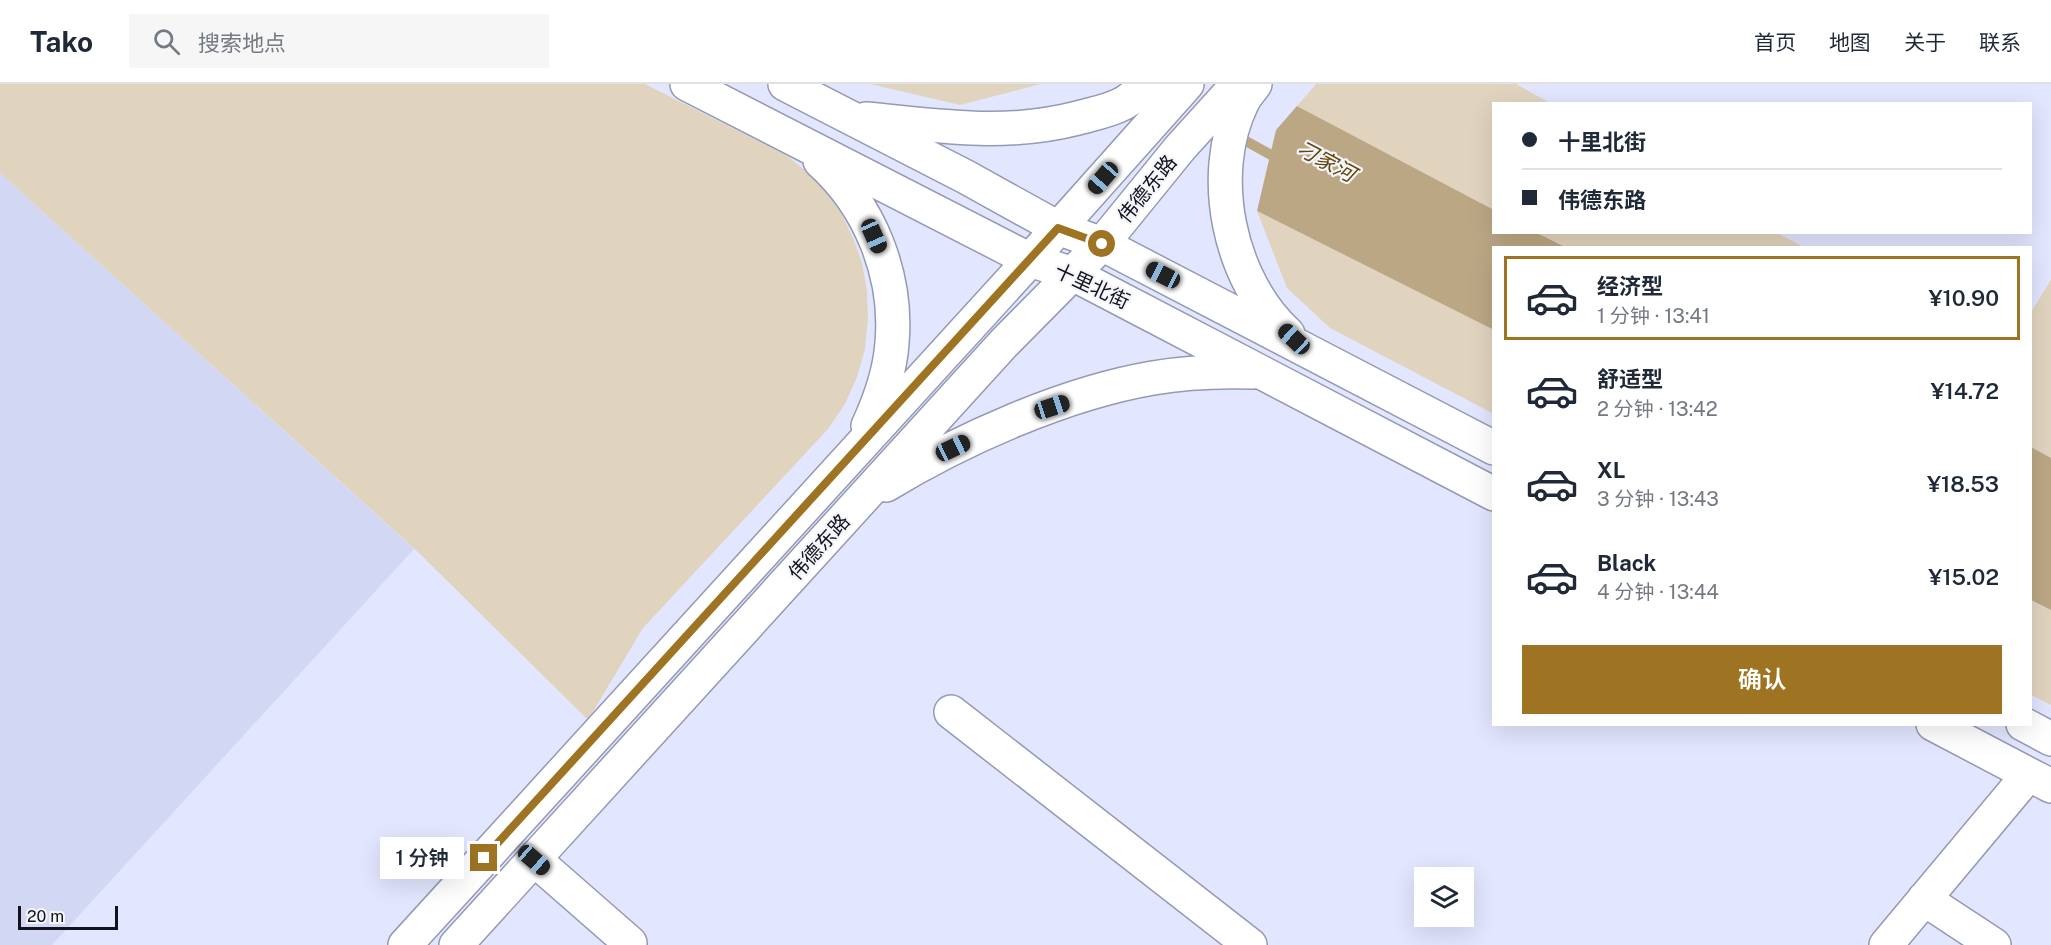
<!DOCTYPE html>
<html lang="zh">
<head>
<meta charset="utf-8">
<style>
	body { margin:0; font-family:"Public Sans","Noto Sans SC",sans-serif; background:#f6f6f7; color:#1f2937; height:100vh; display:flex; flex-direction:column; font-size:22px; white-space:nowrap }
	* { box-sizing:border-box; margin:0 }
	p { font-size:20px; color:#747a83 }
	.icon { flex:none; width:33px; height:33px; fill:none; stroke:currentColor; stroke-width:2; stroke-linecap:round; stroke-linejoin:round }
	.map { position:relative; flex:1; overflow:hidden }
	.side { position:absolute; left:1492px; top:162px; width:540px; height:480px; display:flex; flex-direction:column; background:#fff; border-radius:0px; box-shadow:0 6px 24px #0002 }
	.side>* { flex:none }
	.top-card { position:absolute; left:1492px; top:18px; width:540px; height:132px; border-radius:0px; box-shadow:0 6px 24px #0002; display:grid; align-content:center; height:132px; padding:0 30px; background:#fff }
	.controls { position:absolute; left:1414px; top:783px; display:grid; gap:12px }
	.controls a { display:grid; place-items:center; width:60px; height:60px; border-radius:0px; background:#fff; box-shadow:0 6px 24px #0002; font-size:30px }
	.scale { position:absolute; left:18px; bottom:15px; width:100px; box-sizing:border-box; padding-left:6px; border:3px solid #12131d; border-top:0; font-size:16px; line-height:21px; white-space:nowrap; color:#12131d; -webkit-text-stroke:4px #f3f5fb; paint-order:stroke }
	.end { position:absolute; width:27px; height:27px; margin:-14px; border:8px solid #9e7423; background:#fff; box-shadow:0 0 0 3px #fff }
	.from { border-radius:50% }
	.bubble { position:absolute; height:42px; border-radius:0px; background:#fff; box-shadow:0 6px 24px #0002; font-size:20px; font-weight:600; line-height:42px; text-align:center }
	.car { position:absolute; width:18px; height:36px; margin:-18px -9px; border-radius:8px; box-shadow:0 0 4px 2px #0007; background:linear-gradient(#222 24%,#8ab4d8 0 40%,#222 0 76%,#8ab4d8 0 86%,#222 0) }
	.top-card b { display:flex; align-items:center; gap:21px; height:57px; font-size:22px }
	.top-card b+b { border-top:2px solid #e0e1e3 }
	.top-card i { width:15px; height:15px; background:#1f2937 }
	ul { padding:10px 0 0; list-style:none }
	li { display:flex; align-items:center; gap:18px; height:84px; margin:0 12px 9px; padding:0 18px; border:3px solid transparent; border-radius:0px }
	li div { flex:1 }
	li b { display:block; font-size:22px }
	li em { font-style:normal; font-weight:600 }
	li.selected { border-color:#9e7423 }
	li>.icon { width:54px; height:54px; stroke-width:1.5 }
	.action { display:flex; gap:12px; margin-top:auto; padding:12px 30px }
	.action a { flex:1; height:69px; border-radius:0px; background:#9e7423; color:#fff; font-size:24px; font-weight:600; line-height:69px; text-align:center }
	header { display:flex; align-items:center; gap:36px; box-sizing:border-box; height:84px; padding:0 30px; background:#fff; border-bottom:2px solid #e0e1e3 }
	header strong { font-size:28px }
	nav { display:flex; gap:33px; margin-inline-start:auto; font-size:21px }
	.search { width:420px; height:54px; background:#f6f6f7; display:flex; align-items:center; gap:15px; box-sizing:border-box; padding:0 21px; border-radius:0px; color:#747a83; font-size:22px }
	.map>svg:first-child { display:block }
	.built { fill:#d2d7f4 }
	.green { fill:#e1d4bf }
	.water { fill:#bca785 }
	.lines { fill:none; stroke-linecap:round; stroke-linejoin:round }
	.stream { stroke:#bca785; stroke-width:10 }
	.minor-casing { stroke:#9499b5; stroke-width:36 }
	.major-casing { stroke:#9499b5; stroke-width:36 }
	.minor { stroke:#fff; stroke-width:33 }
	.major { stroke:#fff; stroke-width:33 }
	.route { stroke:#9e7423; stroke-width:8 }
	.labels { text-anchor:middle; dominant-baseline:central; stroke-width:4.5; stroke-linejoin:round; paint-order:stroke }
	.street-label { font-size:20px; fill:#12131d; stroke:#f3f5fb }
	.water-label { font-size:21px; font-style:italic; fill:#624507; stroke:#f3f5fb }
</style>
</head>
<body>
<header>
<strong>Tako</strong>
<div class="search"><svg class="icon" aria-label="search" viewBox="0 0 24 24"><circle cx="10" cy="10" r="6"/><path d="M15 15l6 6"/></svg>搜索地点</div>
<nav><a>首页</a><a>地图</a><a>关于</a><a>联系</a></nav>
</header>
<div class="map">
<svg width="2051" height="861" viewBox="0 0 2051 861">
	<rect width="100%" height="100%" fill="#e2e6fe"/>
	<path class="built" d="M0,89L414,465L52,861H0Z"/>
	<path class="green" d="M0,0H645L786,71L807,88L825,107L841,129L853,154L862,179L867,206L868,235L865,265L857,293L845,320L828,345L643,544L588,636L419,469L0,89Z
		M870,0H1041L960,21Z
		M1316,0H1516L1550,19L1494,20V126L1297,22Z
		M1257,127L1494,246V330L1330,244L1287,204Z
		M1537,149H1777L1804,163H1565Z
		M2051,196V374L2031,363V228Z
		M2031,516L2051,526V621L2031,611Z"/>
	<path class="water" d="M1297,22L1494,126V148L1537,149L1565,163L1494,164V246L1257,127L1276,46Z
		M2031,363L2051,374V526L2031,516Z"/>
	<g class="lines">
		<path class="stream" d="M1235,51L1282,77"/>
		<defs>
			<path id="minor" d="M951,628L1250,861
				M534,775L630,859L628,861
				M1924,815L1994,861
				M1886,861L2028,691"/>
			<path id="major" d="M687,0L1030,176L1073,190L1494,410
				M785,0L966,93L1058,144L1102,160L1494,364
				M1255,0C1251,6 1245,12 1242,19C1207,91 1229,196 1288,250
				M866,35C941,42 1003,53 1078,34C1092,30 1109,27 1122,20C1131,16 1140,6 1148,0
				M820,77C870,122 898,191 892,259C890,288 880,316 868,342
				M886,401C962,355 1065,309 1153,294C1186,288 1219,287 1253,288
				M1933,640L2051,702
				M2023,640L2051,655
				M405,861L1030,176L1187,0
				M456,861L1004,259L1102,160L1180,64L1238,0"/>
		</defs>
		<use href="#minor" class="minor-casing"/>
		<use href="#major" class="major-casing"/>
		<use href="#minor" class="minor"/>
		<use href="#major" class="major"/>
	</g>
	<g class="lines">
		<path class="route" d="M484,774L1058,144L1102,160"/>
	</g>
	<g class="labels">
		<g class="street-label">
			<text transform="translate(1147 105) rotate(-51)">伟德东路</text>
			<text transform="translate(1092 202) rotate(25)">十里北街</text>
			<text transform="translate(819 463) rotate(-48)">伟德东路</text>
		</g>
		<g class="water-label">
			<text transform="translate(1326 77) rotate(28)">刁家河</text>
		</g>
	</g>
</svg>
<div class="controls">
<a><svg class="icon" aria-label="layers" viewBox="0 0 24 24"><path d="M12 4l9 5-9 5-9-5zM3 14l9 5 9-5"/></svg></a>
</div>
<div class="scale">20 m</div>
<i class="end from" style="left:1102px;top:160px"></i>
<i class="end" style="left:484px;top:774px"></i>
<div class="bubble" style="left:380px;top:753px;width:84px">1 分钟</div>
<i class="car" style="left:1103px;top:94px;rotate:221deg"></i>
<i class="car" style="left:874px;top:152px;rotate:156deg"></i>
<i class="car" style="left:1163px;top:191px;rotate:297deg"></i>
<i class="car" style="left:1294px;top:255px;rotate:313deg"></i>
<i class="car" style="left:1052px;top:323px;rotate:72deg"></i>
<i class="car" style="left:953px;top:364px;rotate:65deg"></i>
<i class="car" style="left:534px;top:776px;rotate:131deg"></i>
<div class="top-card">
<b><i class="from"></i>十里北街</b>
<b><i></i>伟德东路</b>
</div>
<section class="side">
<ul>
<li class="selected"><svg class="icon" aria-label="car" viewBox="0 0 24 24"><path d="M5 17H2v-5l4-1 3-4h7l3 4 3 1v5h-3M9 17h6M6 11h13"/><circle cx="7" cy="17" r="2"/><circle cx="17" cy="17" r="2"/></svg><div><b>经济型</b><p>1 分钟 · 13:41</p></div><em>¥10.90</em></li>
<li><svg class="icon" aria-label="car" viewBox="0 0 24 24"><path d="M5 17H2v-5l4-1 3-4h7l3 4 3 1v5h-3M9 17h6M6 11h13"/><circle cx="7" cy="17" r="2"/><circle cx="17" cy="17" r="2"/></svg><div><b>舒适型</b><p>2 分钟 · 13:42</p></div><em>¥14.72</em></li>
<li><svg class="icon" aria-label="car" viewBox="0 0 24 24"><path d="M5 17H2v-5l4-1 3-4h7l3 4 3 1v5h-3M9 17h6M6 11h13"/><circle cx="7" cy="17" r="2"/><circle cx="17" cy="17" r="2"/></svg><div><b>XL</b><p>3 分钟 · 13:43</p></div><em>¥18.53</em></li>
<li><svg class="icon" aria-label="car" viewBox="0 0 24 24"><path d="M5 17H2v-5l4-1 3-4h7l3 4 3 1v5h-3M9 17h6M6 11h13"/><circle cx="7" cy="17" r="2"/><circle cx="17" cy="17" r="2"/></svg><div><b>Black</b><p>4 分钟 · 13:44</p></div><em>¥15.02</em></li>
</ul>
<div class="action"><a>确认</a></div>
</section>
</div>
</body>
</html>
